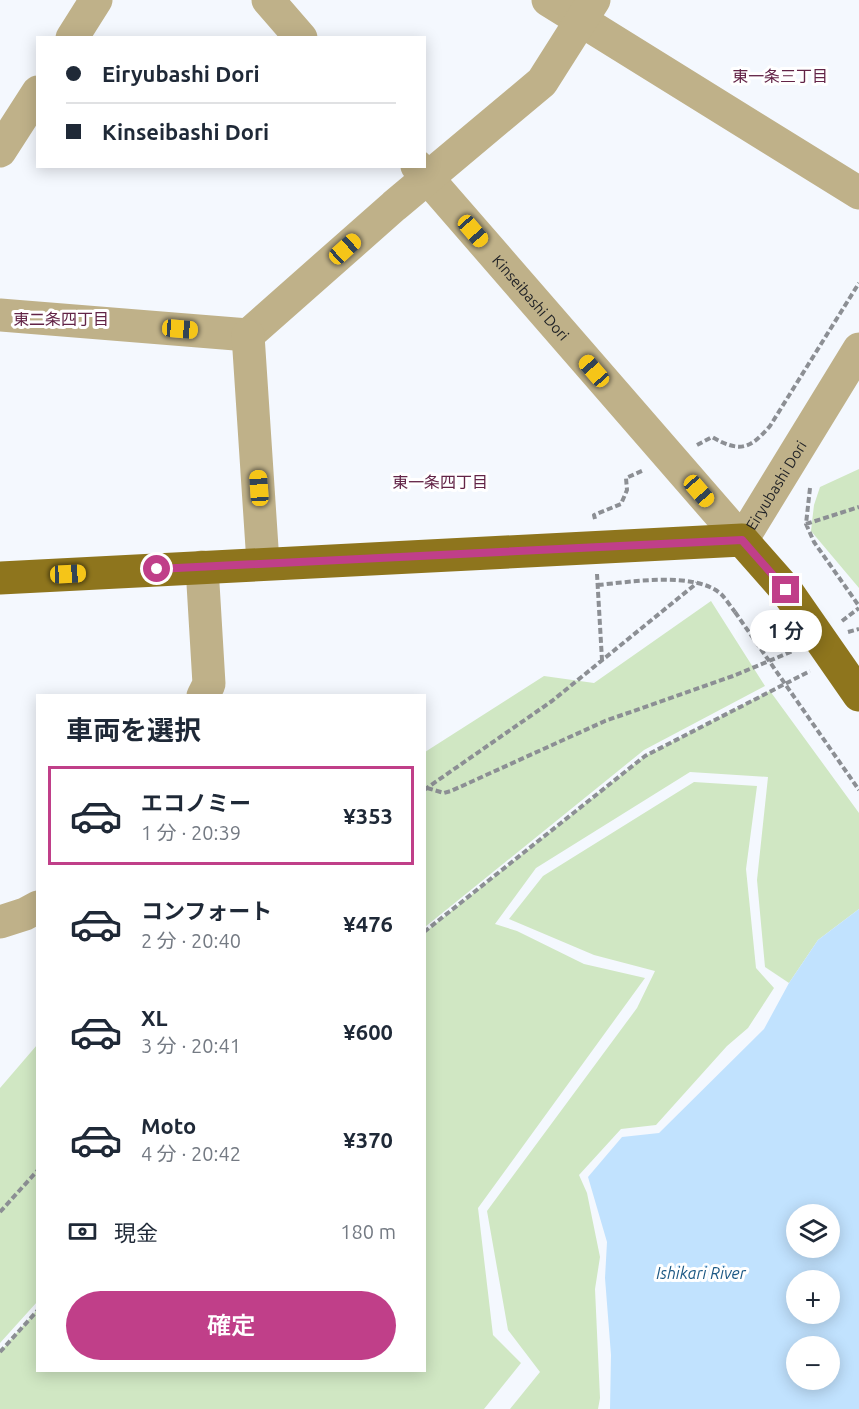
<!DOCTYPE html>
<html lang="ja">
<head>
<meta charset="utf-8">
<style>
	body { margin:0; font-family:Ubuntu,"Noto Sans JP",sans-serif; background:#f2f2f3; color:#1f2937; height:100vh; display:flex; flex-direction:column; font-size:22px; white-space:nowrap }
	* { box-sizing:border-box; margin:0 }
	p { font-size:20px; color:#747a83 }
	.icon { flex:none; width:33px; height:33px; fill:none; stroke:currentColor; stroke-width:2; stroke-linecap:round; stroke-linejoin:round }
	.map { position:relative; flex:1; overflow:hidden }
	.drawer { position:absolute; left:36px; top:694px; width:390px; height:678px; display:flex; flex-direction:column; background:#fff; border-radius:0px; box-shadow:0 3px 15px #0003 }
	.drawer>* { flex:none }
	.top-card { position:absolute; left:36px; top:36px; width:390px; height:132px; border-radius:0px; box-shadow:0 3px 15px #0003; display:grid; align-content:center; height:132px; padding:0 30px; background:#fff }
	.tools { position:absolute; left:786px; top:1204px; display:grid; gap:12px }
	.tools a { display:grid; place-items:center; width:54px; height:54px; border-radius:50%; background:#fff; box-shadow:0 3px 15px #0003; font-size:30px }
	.end { position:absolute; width:27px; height:27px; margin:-14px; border:8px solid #c03f89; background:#fff; box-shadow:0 0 0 3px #fff }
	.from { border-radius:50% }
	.bubble { position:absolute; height:42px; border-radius:21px; background:#fff; box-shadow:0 3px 15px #0003; font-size:20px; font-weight:600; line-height:42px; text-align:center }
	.car { position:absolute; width:18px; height:36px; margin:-18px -9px; border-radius:8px; box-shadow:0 0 4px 2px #0007; background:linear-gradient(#f5c518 24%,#345 0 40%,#f5c518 0 76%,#345 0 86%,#f5c518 0) }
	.top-card b { display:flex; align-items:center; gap:21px; height:57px; font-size:22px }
	.top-card b+b { border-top:2px solid #e0e1e3 }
	.top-card i { width:15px; height:15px; background:#1f2937 }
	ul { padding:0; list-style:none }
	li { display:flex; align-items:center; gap:18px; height:99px; margin:0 12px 9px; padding:0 18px; border:3px solid transparent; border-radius:0px }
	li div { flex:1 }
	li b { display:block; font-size:22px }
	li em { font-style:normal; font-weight:600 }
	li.active { border-color:#c03f89 }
	li>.icon { width:54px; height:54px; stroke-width:1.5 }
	h2 { padding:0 30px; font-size:27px; line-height:72px }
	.pay { display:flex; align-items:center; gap:15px; height:66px; padding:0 30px; font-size:22px }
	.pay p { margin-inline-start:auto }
	.button { display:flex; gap:12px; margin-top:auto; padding:12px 30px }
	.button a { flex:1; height:69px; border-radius:36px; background:#c03f89; color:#fff; font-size:24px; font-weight:600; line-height:69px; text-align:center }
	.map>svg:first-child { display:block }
	.green { fill:#d0e7c3 }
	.water { fill:#c1e2fe; fill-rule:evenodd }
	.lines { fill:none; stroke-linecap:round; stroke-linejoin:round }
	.path { stroke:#8c8f94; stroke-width:4; stroke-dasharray:6 3; stroke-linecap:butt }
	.minor { stroke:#bfb189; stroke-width:33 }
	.major { stroke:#8e751d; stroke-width:33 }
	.path-bridge { stroke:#8c8f94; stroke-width:4; stroke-dasharray:6 3; stroke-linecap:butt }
	.major-bridge { stroke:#8e751d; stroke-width:33 }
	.route { stroke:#c03f89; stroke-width:8 }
	.labels { text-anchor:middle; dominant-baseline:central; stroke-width:6; stroke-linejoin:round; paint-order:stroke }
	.street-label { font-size:15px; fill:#1f2125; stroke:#fff }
	.neighbourhood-label { font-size:16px; fill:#622346; stroke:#fff }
	.water-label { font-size:16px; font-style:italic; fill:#1b5884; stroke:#fff }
</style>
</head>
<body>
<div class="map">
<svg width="859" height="1409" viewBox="0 0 859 1409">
	<rect width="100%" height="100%" fill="#f4f8fe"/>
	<path class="green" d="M859,469V588L811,531L814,505L820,487Z
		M711,601L765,686L644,750L425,927V752L544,676L594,683Z
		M770,691L859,813V909L818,940L789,983L765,967L757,880L768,777L690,772L536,868L495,924L517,931L584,964L645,978L478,1208L493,1335L521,1363L484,1409H0V1352L37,1310L38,1371H424L425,932L645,756Z
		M694,782L757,786L746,869L756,968L774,988L748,1028L727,1046L656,1125L621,1129L579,1175L587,1193L600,1257L595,1289L600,1398L598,1409H510L540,1372L508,1330L487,1211L637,1008L655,971L594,955L509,919L543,876Z
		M37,1045V1302L0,1343V1088Z"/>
	<path class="water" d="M859,909V1409H610L611,1355L605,1278L607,1242L588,1177L622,1137L659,1133L764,1029L789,983L818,940ZM796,1215H830V1248H796ZM796,1281H830V1314H796ZM796,1347H830V1380H796Z"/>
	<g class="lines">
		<path class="path" d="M697,445L712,437C740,453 750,449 770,426L859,283
			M810,488L806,524L814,542L859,606
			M595,519L594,515L621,504L627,490L626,478L644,470
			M806,524L859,507
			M597,574L602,660
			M598,585C630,582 695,571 721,594C726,599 731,607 735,612
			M842,621L859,608
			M848,632L859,629
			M427,788L444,793L451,791L605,721L733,676L793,651
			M424,790L552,701L697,583
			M424,932L645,756L810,671
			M0,1212L38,1170
			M0,1352L38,1310"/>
		<g class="minor">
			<path d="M268,0L301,38"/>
			<path d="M548,0L859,193"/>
			<path d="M72,38L96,0"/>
			<path d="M0,151L38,92"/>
			<path id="s1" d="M417,166L742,540L859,349"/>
			<path d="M0,315L248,335L394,206L542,82L594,0"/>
			<path d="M248,335L263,563"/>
			<path d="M202,567L209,684L203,696"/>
			<path d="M0,922L25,914L38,907"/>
		</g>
		<path class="major" d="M0,578L742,540L786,590"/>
		<path class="path-bridge" d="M735,612L859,790"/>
		<path class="major-bridge" d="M786,590L859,695"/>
	</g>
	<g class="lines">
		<path class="route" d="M157,569L742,540L786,590"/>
	</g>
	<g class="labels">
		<g class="street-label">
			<text stroke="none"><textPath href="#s1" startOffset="174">Kinseibashi Dori</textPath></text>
			<text stroke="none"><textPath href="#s1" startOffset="560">Eiryubashi Dori</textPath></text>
		</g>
		<g class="neighbourhood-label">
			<text x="780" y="76">東一条三丁目</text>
			<text x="61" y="319">東二条四丁目</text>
			<text x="440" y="482">東一条四丁目</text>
		</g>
		<g class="water-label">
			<text x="701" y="1273">Ishikari River</text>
		</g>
	</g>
</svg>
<div class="tools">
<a><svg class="icon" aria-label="layers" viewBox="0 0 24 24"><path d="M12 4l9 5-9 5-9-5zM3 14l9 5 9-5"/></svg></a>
<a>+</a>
<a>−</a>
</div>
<i class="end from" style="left:157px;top:569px"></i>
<i class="end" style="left:786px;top:590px"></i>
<div class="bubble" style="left:750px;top:610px;width:72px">1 分</div>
<i class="car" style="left:473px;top:231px;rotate:139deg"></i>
<i class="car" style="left:345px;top:249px;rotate:48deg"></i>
<i class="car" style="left:180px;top:329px;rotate:95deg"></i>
<i class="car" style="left:594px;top:371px;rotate:319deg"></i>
<i class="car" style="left:259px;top:488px;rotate:356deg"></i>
<i class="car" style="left:699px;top:491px;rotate:139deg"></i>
<i class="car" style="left:68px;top:574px;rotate:87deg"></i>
<div class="top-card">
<b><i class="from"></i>Eiryubashi Dori</b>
<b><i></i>Kinseibashi Dori</b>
</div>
<section class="drawer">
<h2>車両を選択</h2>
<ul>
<li class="active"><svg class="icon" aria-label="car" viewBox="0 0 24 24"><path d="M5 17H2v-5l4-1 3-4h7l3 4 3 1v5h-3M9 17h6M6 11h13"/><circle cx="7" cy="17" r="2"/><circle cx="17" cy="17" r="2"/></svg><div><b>エコノミー</b><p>1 分 · 20:39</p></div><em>¥353</em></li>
<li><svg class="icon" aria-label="car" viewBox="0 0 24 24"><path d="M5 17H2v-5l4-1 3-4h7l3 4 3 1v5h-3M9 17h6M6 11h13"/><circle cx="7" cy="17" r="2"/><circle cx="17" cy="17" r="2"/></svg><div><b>コンフォート</b><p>2 分 · 20:40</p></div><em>¥476</em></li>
<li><svg class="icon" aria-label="car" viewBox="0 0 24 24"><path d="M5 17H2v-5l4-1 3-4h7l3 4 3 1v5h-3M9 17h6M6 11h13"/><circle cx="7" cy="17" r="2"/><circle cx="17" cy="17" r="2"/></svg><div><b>XL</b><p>3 分 · 20:41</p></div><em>¥600</em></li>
<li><svg class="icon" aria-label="car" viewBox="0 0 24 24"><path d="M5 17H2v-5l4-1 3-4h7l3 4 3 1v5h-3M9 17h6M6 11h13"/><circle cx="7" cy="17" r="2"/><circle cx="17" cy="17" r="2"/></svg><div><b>Moto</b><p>4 分 · 20:42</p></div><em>¥370</em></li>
</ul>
<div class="pay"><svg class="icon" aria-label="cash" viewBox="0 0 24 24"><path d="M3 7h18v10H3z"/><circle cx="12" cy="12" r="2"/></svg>現金<p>180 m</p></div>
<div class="button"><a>確定</a></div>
</section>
</div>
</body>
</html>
